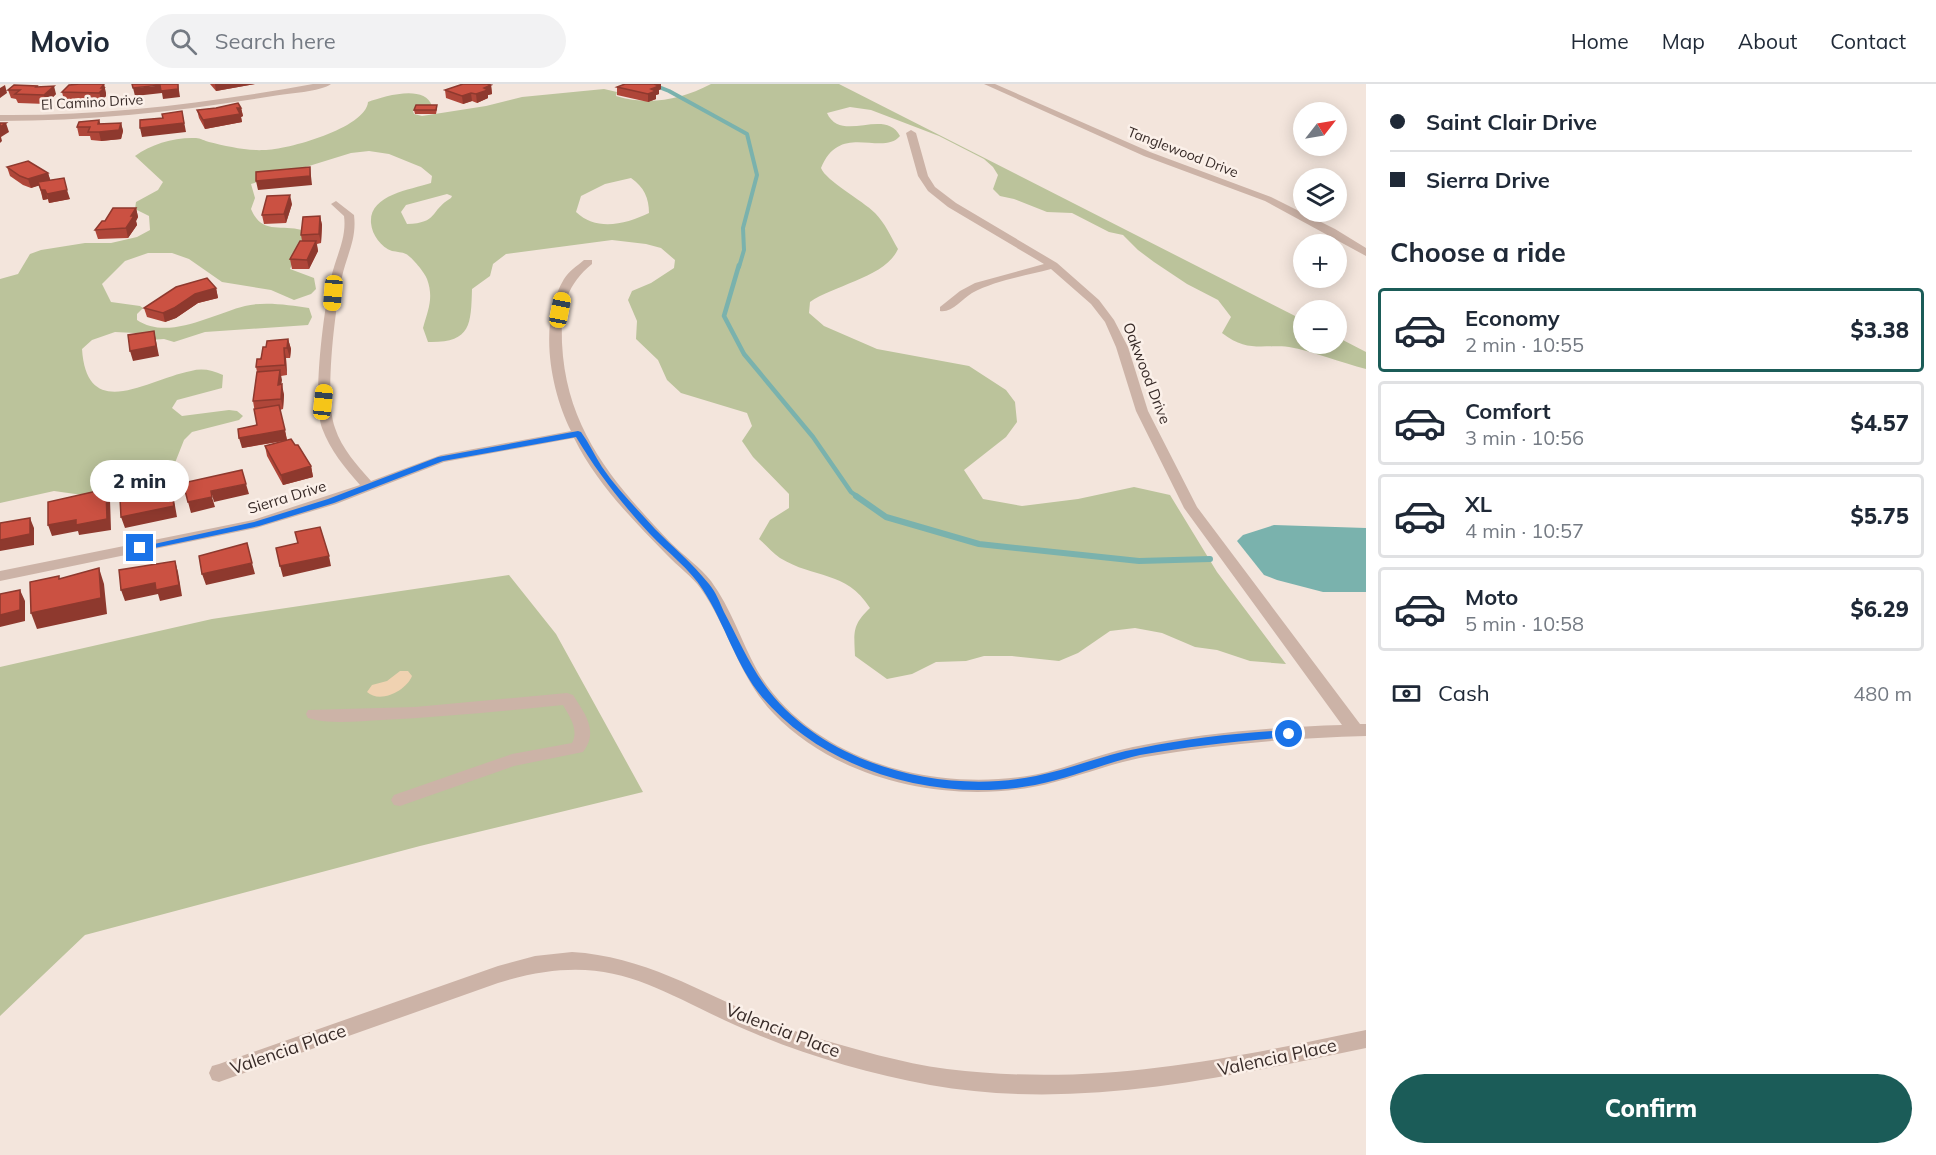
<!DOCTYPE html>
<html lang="en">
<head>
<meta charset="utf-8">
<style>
	body { margin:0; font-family:Mulish,sans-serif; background:#f2f2f3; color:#1f2937; height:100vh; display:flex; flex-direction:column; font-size:22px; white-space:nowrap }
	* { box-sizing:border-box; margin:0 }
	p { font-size:20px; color:#747a83 }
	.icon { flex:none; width:33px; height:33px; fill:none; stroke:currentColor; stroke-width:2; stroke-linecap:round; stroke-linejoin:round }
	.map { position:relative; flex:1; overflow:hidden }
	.drawer { display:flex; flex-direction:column; background:#fff; width:570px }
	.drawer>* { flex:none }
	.banner { display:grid; align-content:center; height:132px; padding:0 24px; background:#fff }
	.needle { width:39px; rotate:59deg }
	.tools { position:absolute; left:1293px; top:18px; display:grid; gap:12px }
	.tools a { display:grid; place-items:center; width:54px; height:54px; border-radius:50%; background:#fff; box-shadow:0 3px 15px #0003; font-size:30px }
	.end { position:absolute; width:27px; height:27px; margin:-14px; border:8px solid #1a73e8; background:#fff; box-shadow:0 0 0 3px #fff }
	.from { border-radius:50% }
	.bubble { position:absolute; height:42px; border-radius:21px; background:#fff; box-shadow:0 3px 15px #0003; font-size:20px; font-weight:800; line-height:42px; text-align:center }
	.car { position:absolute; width:18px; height:36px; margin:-18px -9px; border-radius:8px; box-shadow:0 0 4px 2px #0007; background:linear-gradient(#f5c518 24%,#345 0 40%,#f5c518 0 76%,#345 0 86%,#f5c518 0) }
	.banner b { display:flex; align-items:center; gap:21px; height:57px; font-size:22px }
	.banner b+b { border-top:2px solid #e0e1e3 }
	.banner i { width:15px; height:15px; background:#1f2937 }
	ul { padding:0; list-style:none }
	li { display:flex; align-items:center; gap:18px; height:84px; margin:0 12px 9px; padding:0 12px; border:3px solid #e0e1e3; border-radius:6px }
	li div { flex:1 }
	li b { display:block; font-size:22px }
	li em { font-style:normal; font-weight:800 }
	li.current { border-color:#1b5c58 }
	li>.icon { width:54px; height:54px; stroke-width:1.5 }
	h2 { padding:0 24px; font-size:27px; line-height:72px }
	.pay { display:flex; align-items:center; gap:15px; height:66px; padding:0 24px; font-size:22px }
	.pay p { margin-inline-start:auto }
	.primary-button { display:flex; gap:12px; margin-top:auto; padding:12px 24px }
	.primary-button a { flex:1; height:69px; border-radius:36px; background:#1b5c58; color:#fff; font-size:24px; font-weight:800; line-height:69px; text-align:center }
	header { display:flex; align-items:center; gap:36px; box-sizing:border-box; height:84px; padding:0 30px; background:#fff; border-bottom:2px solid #e0e1e3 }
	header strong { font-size:28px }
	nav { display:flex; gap:33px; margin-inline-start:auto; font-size:21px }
	.search { width:420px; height:54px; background:#f2f2f3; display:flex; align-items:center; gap:15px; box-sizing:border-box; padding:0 21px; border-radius:33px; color:#747a83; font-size:22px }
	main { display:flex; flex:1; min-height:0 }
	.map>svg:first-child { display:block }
	.green { fill:#bbc39b; fill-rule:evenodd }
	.sand { fill:#f0d2b1 }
	.water { fill:#7ab2ad }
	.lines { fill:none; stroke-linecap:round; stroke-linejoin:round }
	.stream-far2 { stroke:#7ab2ad; stroke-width:4 }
	.stream-far1 { stroke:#7ab2ad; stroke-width:4.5 }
	.stream { stroke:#7ab2ad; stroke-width:6 }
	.minor { fill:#ccb3a7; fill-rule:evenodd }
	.wall { fill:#af4639 }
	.shaded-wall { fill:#8e392e }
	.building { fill:#cb5142; stroke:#8e392e; stroke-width:1.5 }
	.route { fill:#1a73e8 }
	.labels { text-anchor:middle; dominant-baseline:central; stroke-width:5; stroke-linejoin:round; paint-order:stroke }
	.far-street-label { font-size:14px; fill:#382b28; stroke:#fbf0e9 }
	.street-label { font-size:15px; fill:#382b28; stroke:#fbf0e9 }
	.near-street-label { font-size:18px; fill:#382b28; stroke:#fbf0e9 }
</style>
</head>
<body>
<header>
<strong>Movio</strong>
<div class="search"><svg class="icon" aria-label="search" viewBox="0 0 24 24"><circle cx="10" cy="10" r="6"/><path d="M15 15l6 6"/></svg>Search here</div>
<nav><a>Home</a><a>Map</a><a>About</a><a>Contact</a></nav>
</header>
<main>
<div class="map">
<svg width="1366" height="1071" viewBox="0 0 1366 1071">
	<rect width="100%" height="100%" fill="#f3e5dc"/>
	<path class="green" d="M711,0H839L1303,236L1304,260H1336L1337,253L1366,268V285C1342,279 1312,267 1289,263C1262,260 1248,269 1222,249L1231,233L1218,216L1187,200L1154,178L1138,166L1123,151L1109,148L1072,129L1047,128L1014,115L1000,112L993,105L998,91L993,83L984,75L939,52L871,26L850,23L827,29C841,60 885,23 900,52C882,73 840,37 821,84C826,97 862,116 875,129C885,139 891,153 898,165C886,193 834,201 810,218L809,229L824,242L877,265L969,282L1006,306L1015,318L1017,338L1006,353L964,386L983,415L1022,422L1078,415L1134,403L1170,411L1217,488L1286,580L1250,577L1217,566L1195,563L1162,549L1135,544L1110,547L1078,569L1059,577L1012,572H984L966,577L936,578L912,590L887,595L855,572C854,548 852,541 870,524C846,486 814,495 780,474C773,469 766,461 759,455L770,436L789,424V410L753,373L742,357L752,342L747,329L681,309L667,296L658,276L636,255L637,237L628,216L632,207L651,199L674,184L675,176L661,164L646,160L612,156L506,170L493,180L490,192L472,205C471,241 471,259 428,258L423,244C428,226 434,214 427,195C425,189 412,173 406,170C402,168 397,168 392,167C381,163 372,151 371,139C369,111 409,106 431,99L432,92L421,83L389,70L369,67L351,69L251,100L255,114L251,125C262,151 280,140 302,146V159L290,185L314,194L316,205L311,210L294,216L271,206L222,198L189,175L172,169H148L125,177L102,200L111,218L140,222L143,224L137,230V236C168,257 213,230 245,222C265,217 289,221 309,224L312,233L308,241L205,248L174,258L164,255L148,256L135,249L115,248L92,256L82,265C87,340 148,295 191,287C202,284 212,286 223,291L222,304L177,316L172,324L182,332L229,326L237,327L243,332L239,336L192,348L184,356L171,389L150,408L111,415L54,407L0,419V195L18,190L30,170L41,166L85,159H111L137,153L150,146L149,132L135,125L136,118L158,106L163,98L135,72C151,60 175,53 196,54C200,54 205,57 209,58C226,62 246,67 264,66C287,66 366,44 368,18C385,12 425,0 432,22L413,27L414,30L422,32L486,22L522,13L604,5L617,8L616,12C649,22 680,16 711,0ZM631,94C644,103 649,114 649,129C626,140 597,148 576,128L581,112L605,100ZM447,110L452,112L451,114C429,127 439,139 407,140L401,128L406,121Z
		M509,491L556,550L643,708L420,762L85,851L0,932V583L212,535Z"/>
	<path class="sand" d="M400,587H408L412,592C406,607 380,620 367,608L372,601L387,597Z"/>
	<path class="water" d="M1274,441L1366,444V508H1323L1277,496L1264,491L1237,457L1243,451Z"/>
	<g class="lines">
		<path class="stream-far2" d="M651,0L669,7L747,50L757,91L743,144L744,166L739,183"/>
		<path class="stream-far1" d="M739,181L724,232L744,270L813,353L851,408L858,413"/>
		<path class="stream" d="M856,412L886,433L979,460L1139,477L1210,475"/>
		<path class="minor" d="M313,0H331C320,8 289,9 273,12C183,27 92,37 0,37V31C106,32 209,19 313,0Z
			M984,0H995L1150,68L1271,113L1335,145L1366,164V172L1265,117L1144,72Z
			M911,46L916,49L928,92L935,103L956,119L1057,179L1099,216L1114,236L1128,263L1148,327L1197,423L1360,640H1366V652C1292,654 1218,660 1145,673C1107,680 1071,696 1033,703C944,719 838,696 774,630C739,594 729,545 701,505C692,492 678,483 667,471C633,436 596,399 574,354L444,378L336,420L256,444L0,497V487L253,436L360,401C345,384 330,366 322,344C312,316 324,225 331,194C336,172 347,154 344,132L331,120L336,117L354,131C357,155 347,170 342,193C335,225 324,315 335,344C342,365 357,381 371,397L441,371L571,347C550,305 538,238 564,195C569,187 577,182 584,176H592V180C565,202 561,226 562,259C566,346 614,399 671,459C684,472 700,483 711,497C731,524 741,557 757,586C787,639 846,673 904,687C950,698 1001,699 1047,688C1076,680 1104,669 1133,663C1201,649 1273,643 1342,641L1184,424L1136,327L1116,263L1105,238L1091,220L1051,185C1025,192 996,196 972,209C962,215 952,229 940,227V223L960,207L975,199L1044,180L948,123L928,107L918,92L906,49Z
			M567,609L573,611C585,630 599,647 583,668L514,682L400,722L394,721L391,716L394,711L512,670L572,659C579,646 570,633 563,621C503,627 442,633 382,636C359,637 331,641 308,634L306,630L308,626L415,623Z
			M572,868C660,873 728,927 810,952C855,965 901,979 947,985C1096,1003 1222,976 1366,946V964C1222,994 1077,1027 930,1001C871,990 811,973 756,950C654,908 616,863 498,899L219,998L212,996L209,989L212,982L219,980L498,882L535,872Z"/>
	</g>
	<path class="wall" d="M104,0L106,12L101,17L64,16L62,8L79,1Z
		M210,0H255L216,7Z
		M491,1L492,10L488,11V14L477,19L472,17L463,20L446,14L445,6Z
		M38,3L56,10L46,20L18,19L16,15L11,14L8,6Z
		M617,3L661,5L659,6V10L656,11V15L648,18L617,11Z
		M437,21V25L436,30H415L414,26Z
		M241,24L243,32L241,33L242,38L205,45L199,34L197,26Z
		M99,36L100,40L121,39L123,47L121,55L101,57L91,56L90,52H79L77,43Z
		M7,83L48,89L50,96L70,115L49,119L48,115L43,116L39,101L31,104L23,101L10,92Z
		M292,120L286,139L264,140L262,131Z
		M136,124L138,133L136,137L137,141L128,154L98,155L95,146L105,137Z
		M320,132L322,141L321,159L317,160L318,167L309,185H292L290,175L302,157L301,151Z
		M216,204L218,214L198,219L176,234L165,238L147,233L144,224Z
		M288,255L291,265L290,274H286L287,291L281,292V301L284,311L283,325L280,326L287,356L295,361L311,382L313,393L283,401L267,372L265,362L284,357L242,364L257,341L253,317L257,288L256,283L266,263Z"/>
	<path class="shaded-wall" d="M98,0H104L106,9V12L101,17Z
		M178,0L180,13L163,15L162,9L135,12L133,4Z
		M215,0H255L216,7Z
		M653,0H661V5L659,6V10L656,11V15L648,18V10Z
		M5,1L7,9L0,14V4Z
		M491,1L492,10L488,11V14L477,19L476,10L484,4Z
		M54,2L56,10L46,20L44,11Z
		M471,9L472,17L463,20L462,12Z
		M237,24H241L243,32L241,33L242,38L205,45L203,36Z
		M182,27L186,48L142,53L140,44Z
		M99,36L102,45L121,39L123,47L121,55L101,57L99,48L98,40Z
		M6,39L9,48L1,53L2,57L0,59V43Z
		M310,83L312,101L258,106L256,97Z
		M48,89L51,98L31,104L28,95Z
		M41,106H45L48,115L43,116Z
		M67,106L70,115L49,119L47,110Z
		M290,111L292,120L286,139L284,130Z
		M136,124L138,133L136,137L137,141L128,154L126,144L131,132Z
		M320,132L322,141L321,159L319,150Z
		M316,157L318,167L309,185L307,176Z
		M216,204L218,214L198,219L176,234L165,238L163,229L195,210Z
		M154,247L159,272L133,277L130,267Z
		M288,255L291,265L290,274L287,264Z
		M284,264L286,274L287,291L285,281Z
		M280,286L282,296L280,311L278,301Z
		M282,300L284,311L283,325L281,315Z
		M285,346L287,356L242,364L239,354Z
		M311,382L313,393L283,401L281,391Z
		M246,400L249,410L214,418L211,407Z
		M106,405L110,415L111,446L79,451L78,447L52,452L48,441Z
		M171,405L174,416L177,433L125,444L121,433Z
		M212,413L215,423L191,429L188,418Z
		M30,434L34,444V461L0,467V456Z
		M329,472L331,482L283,493L280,482Z
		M175,477L178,488L182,512L160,517L158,510L125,517L121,506Z
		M252,479L255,490L206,501L202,490Z
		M99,484L104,500L107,530L37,545L31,529Z
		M20,506L25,517V537L0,543V531Z"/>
	<path class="building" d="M80,0H104L101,4H104L99,9L62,8L69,1Z
		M132,0H178V5L161,7L160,1L133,4Z
		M463,0H487L491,1L484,4L488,6L476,10L471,9L462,12L445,6Z
		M625,0H654L659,2L651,5L656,7L648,10L617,3Z
		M14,1L37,2L36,3L54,2L44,11L15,10L20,6H8Z
		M238,19L241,24H237L240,30L203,36L197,26L216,24Z
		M416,21H437L436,26H414Z
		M182,27L184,39L140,44V36L163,34L162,30Z
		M99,36L98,40L121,39L119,46L99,48H88L90,43H77L79,38Z
		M0,39H6L0,43Z
		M28,77L48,89L28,95L20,92L7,83Z
		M310,83V92L256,97V88Z
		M64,94L67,106L47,110L45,106H41L38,98Z
		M290,111L284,130L262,131L267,112Z
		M113,124H136L131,132H134L126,144L95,146L102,137H105Z
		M320,132L319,150L301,151L303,133Z
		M300,157H316L307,176L290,175Z
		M207,194L216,204L195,210L174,224L163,229L144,224L176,203Z
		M154,247L156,262L130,267L128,251Z
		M288,255L287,264H284L285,281L256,283L257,275H261L263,263H266L267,257Z
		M280,286L278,301L282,300L281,315L253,317L257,288Z
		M279,321L285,346L239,354L238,345L257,341L254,325Z
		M291,355L295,361H298L311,382L281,391L265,362Z
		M242,386L246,400L211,407L212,413L188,418L183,399Z
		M106,405L107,435L76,441V436L48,441V418Z
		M171,405L174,422L121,433L120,415Z
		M30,434V450L0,456V439Z
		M320,443L329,472L280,482L276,464L298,459L295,448Z
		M247,459L252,479L202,490L199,472Z
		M175,477L179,501L156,506L155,499L121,506L119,486Z
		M99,484L101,514L31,529L30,498L59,492V495Z
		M20,506V526L0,531V510Z"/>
	<path class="route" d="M578,347L581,348C589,359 595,372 602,383C617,405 637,425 655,445C673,463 693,480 709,500C716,508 720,519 724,528C738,554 750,583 769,607C828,682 944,711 1036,692C1071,685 1105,670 1141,664C1190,654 1239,649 1289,646L1294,650L1289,653C1239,657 1190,662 1140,671C1105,679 1071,694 1035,701C939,719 827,689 762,613C736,582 725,540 703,506C690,485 667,468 650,450C622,420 597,388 576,353L443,377L334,419L259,442L140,467L136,464L254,438L328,415L438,373Z"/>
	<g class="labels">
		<g class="far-street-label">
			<text transform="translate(92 18) rotate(-3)">El Camino Drive</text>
			<text transform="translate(1183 68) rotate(21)">Tanglewood Drive</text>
		</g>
		<g class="street-label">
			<text transform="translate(1147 289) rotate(69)">Oakwood Drive</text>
			<text transform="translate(287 413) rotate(-17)">Sierra Drive</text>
		</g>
		<g class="near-street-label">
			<text transform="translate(783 946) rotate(21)">Valencia Place</text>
			<text transform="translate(288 965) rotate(-19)">Valencia Place</text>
			<text transform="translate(1277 973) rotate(-12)">Valencia Place</text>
		</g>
	</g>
</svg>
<div class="tools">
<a><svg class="needle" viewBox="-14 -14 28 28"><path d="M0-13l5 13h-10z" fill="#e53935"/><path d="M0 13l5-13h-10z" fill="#747a83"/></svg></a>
<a><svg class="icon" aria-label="layers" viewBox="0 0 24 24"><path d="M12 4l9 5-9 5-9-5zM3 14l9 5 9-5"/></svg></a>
<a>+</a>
<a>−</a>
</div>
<i class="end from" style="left:1289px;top:650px"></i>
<i class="end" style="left:140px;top:464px"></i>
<div class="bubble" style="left:90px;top:376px;width:99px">2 min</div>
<i class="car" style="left:333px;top:209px;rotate:185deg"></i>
<i class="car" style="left:560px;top:226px;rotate:11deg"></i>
<i class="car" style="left:323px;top:318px;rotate:6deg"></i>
</div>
<section class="drawer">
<div class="banner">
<b><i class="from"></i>Saint Clair Drive</b>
<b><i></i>Sierra Drive</b>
</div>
<h2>Choose a ride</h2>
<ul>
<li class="current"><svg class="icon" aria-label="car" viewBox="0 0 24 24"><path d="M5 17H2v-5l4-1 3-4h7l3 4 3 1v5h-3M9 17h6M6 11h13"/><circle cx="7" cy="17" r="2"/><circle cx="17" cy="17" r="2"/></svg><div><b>Economy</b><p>2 min · 10:55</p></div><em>$3.38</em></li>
<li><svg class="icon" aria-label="car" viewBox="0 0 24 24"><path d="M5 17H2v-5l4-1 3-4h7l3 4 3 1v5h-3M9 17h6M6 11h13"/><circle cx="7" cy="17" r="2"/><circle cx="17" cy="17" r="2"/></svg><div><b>Comfort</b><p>3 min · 10:56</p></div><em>$4.57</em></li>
<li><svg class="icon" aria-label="car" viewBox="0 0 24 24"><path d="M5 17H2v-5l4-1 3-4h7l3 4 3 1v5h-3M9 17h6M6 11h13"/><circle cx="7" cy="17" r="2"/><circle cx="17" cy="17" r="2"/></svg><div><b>XL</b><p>4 min · 10:57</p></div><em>$5.75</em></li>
<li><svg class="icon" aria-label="car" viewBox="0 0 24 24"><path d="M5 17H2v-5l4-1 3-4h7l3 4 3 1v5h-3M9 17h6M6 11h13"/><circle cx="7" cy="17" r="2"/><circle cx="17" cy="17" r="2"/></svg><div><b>Moto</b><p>5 min · 10:58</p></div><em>$6.29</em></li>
</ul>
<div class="pay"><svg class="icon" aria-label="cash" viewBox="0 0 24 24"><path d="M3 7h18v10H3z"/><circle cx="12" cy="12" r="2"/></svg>Cash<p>480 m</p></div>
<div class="primary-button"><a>Confirm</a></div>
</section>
</main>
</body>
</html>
